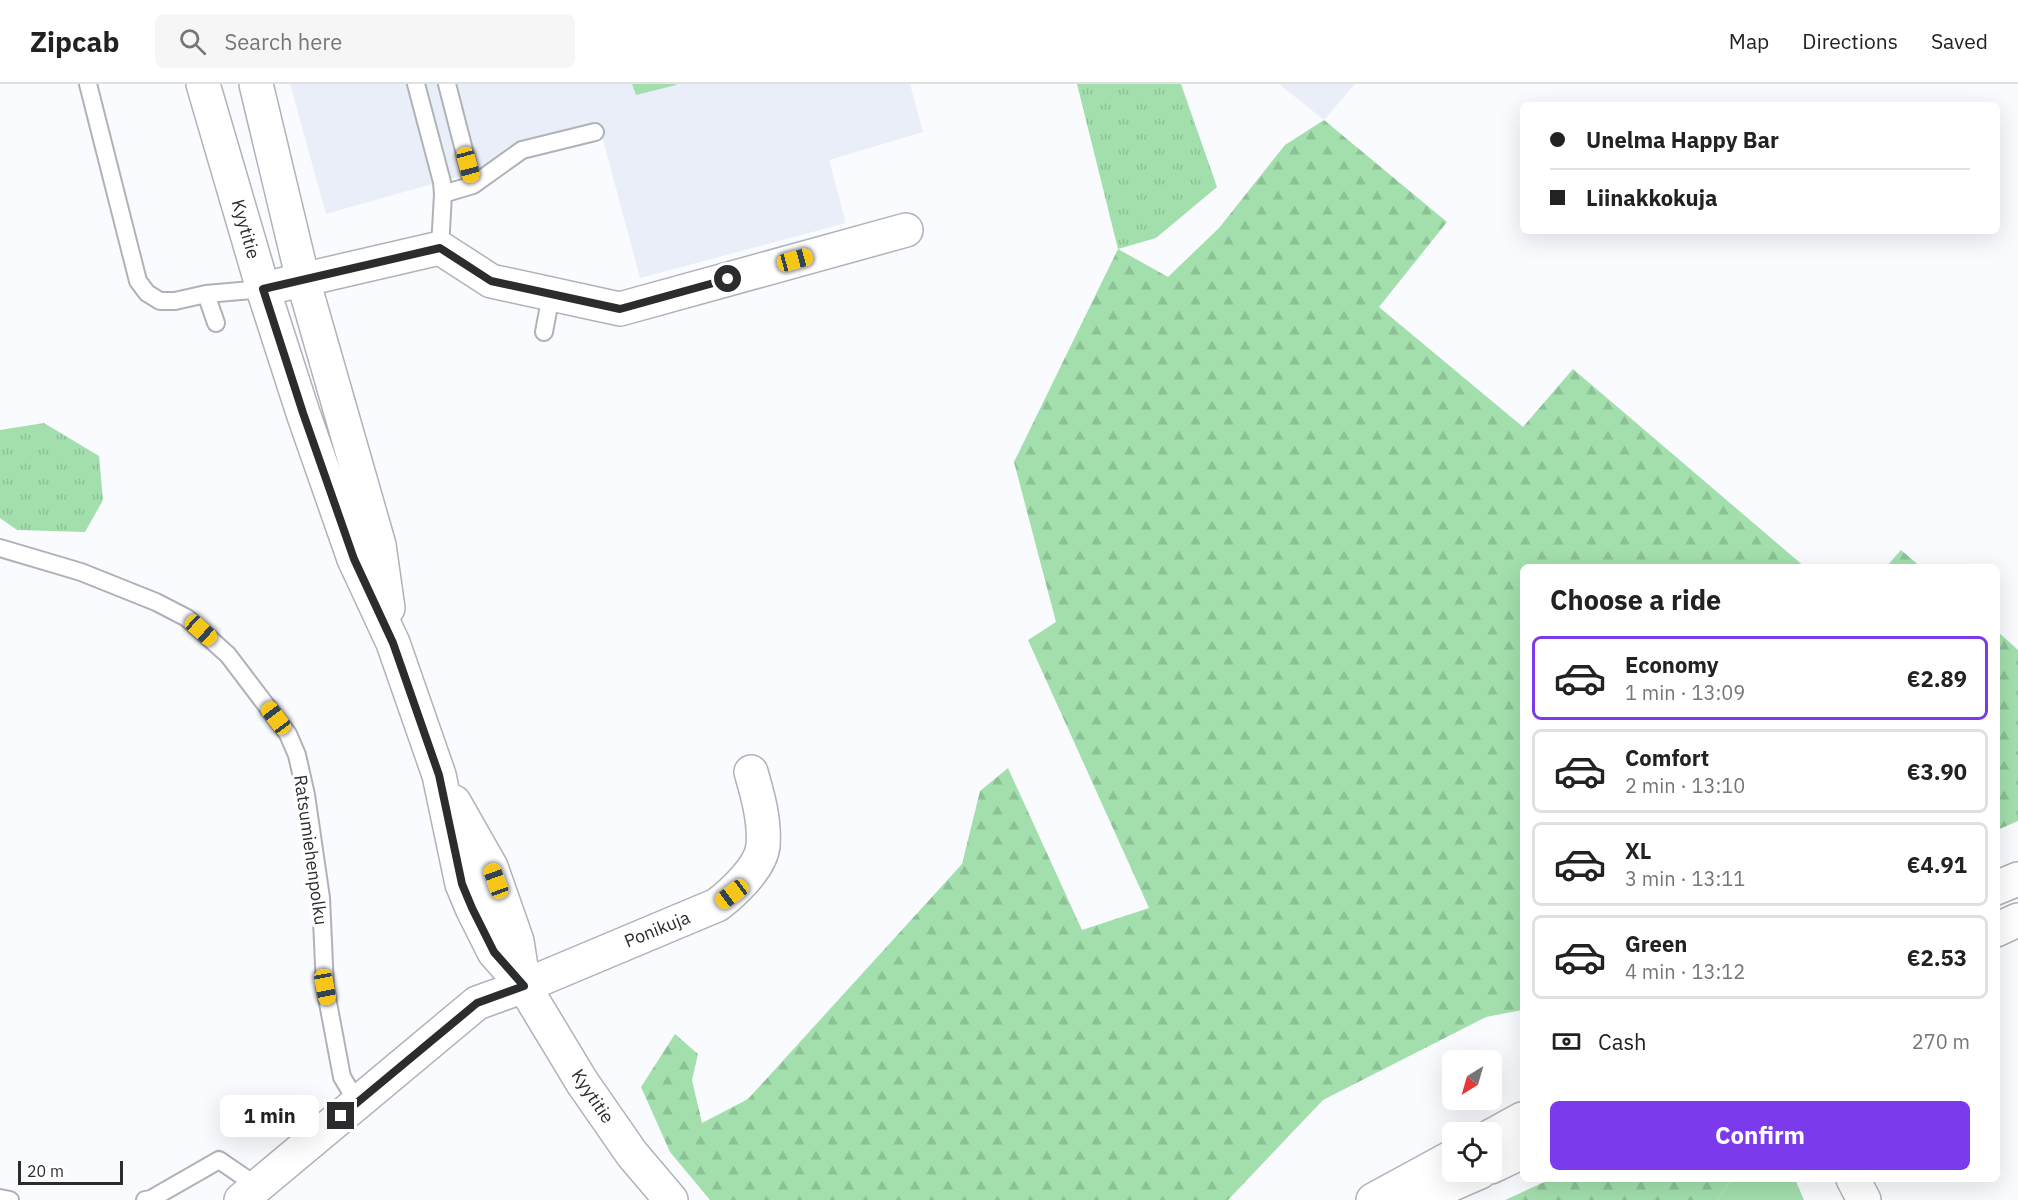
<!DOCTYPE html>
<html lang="en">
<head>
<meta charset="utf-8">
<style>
	body { margin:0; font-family:"IBM Plex Sans",sans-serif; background:#f6f6f6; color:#222; height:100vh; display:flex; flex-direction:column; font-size:22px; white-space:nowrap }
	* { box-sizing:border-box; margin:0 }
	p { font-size:20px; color:#767676 }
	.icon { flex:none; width:33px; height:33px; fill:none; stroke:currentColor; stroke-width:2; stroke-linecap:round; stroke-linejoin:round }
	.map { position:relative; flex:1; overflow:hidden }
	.drawer { position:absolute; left:1520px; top:480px; width:480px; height:618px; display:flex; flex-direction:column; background:#fff; border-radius:9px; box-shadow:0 6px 24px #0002 }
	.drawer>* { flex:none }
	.banner { position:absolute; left:1520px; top:18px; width:480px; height:132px; border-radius:9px; box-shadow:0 6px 24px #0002; display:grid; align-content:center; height:132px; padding:0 30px; background:#fff }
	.needle { width:39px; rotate:217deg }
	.controls { position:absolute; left:1442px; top:966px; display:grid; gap:12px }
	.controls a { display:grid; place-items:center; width:60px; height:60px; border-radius:9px; background:#fff; box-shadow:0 6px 24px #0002; font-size:30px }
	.scale { position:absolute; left:18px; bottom:15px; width:105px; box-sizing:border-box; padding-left:6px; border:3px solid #2b2c2e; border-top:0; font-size:16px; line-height:21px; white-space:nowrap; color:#2b2c2e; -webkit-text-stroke:4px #fff; paint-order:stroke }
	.end { position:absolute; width:27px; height:27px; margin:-14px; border:8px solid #2b2c2e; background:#fff; box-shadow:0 0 0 3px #fff }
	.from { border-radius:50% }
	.bubble { position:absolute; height:42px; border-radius:9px; background:#fff; box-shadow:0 6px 24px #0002; font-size:20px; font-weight:800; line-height:42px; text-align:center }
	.car { position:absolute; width:18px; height:36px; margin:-18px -9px; border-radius:8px; box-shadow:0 0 4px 2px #0007; background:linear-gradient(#f5c518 24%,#345 0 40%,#f5c518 0 76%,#345 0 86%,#f5c518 0) }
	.banner b { display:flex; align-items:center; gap:21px; height:57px; font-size:22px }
	.banner b+b { border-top:2px solid #e0e0e0 }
	.banner i { width:15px; height:15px; background:#222 }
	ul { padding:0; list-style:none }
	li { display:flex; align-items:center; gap:18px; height:84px; margin:0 12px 9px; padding:0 18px; border:3px solid #e0e0e0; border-radius:9px }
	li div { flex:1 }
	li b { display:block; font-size:22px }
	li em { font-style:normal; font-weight:800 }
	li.selected { border-color:#7c3aed }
	li>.icon { width:54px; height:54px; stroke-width:1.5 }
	h2 { padding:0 30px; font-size:27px; line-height:72px }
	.pay { display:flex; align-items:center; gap:15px; height:66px; padding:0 30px; font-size:22px }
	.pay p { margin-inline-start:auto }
	.cta { display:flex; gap:12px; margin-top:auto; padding:12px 30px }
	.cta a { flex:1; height:69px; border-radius:9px; background:#7c3aed; color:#fff; font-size:24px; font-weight:800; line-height:69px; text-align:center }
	header { display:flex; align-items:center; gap:36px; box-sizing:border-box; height:84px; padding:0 30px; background:#fff; border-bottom:2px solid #e0e0e0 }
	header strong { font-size:28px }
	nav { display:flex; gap:33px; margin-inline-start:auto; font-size:21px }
	.search { width:420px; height:54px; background:#f6f6f6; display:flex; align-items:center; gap:15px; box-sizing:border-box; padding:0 21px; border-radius:9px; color:#767676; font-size:22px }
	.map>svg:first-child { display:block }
	.built { fill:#eaeef9 }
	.grass { fill:#a3dfad }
	.forest { fill:url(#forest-firs) }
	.park { fill:url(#park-tufts) }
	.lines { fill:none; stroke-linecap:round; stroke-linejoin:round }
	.lane-casing { stroke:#afb2b8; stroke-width:20 }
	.street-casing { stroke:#afb2b8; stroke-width:36 }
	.secondary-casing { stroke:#afb2b8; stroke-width:36 }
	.lane { stroke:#fff; stroke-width:16 }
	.street { stroke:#fff; stroke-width:33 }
	.secondary { stroke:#fff; stroke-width:33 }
	.route { stroke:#2b2c2e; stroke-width:8 }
	.labels { text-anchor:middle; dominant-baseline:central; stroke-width:6; stroke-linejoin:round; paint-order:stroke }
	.street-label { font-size:18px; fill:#2b2c2e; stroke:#fff }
</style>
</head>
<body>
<header>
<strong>Zipcab</strong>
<div class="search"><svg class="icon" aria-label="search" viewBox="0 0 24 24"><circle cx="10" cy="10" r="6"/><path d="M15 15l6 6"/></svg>Search here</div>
<nav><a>Map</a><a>Directions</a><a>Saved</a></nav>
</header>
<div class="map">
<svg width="2018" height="1116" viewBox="0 0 2018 1116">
	<defs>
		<pattern id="forest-firs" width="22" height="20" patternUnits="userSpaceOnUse" patternTransform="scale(1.5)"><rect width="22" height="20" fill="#a3dfad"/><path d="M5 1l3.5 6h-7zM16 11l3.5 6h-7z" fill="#8cc095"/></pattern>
		<pattern id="park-tufts" width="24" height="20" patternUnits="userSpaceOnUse" patternTransform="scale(1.5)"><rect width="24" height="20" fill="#a3dfad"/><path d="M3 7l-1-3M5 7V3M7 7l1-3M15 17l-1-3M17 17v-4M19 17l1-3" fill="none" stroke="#8cc095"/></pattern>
	</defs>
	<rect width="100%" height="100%" fill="#f9fbff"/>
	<path class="built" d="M290,0H910L923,48L829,76L846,139L640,194L602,52L326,130Z
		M1279,0H1355L1324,36Z"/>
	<path class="grass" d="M632,0H676V1L636,11Z
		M1732,1095H1795L1804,1116H1717Z"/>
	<path class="forest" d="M1324,36L1447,138L1379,223L1523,343L1573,285L1805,483H1522V926L1486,933L1323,1016L1228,1116H710L670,1068L641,1003L675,950L698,970L692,996L702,1039L748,1015L962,780L980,707L1008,684L1082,846L1149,824L1028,556L1056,538L1014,378L1118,165L1168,193L1219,144L1285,61Z
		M1901,466L1921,483H1886Z
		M1997,547L2018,566V737L1997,746Z
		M1551,1095H1732L1717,1116H1505Z"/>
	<path class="park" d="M1077,0H1181L1217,103L1156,154L1118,165Z
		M44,339L99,372L103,416L85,448L17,446L0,434V346Z"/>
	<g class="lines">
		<defs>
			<path id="lane" d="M88,0L138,197L147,209L160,217H175L206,210L263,205
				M416,0L442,98L443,110L440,164
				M447,0L473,101
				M443,110L473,101L522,66L595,48
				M206,210L216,239
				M544,248L551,211
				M0,464L81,488L156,518L187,534L228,571L288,650L297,671L306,711L321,814L325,903L342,993L357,1018
				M0,1114L10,1116
				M145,1116L151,1115L219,1076L257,1102"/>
			<path id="street" d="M263,205L440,164L491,197L620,225L906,146
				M241,1116L477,919L524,902L717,821C733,809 761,783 763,762C765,737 758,712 751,688"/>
			<path id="secondary" d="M203,0L263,205L303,329L354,475L393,559L439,691L462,800L472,824L494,868L524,902L582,998L632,1070L671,1116
				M256,0L303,196L379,461L388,524
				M454,718L491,783L517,857L524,902
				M1996,804L2018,795
				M1996,846L2018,836
				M1491,1052L1522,1035
				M1491,1083L1522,1068
				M1853,1095L1864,1116
				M1373,1116L1452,1073
				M1416,1116L1480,1088"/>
		</defs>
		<use href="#lane" class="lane-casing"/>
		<use href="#street" class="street-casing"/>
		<use href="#secondary" class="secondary-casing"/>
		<use href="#lane" class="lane"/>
		<use href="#street" class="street"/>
		<use href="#secondary" class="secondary"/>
	</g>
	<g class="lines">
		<path class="route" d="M341,1032L477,919L524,902L494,868L472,824L462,800L439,691L393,559L354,475L303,329L263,205L440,164L491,197L620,225L728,195"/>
	</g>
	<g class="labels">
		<g class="street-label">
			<text transform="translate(246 145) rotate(74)">Kyytitie</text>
			<text transform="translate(311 766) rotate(82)">Ratsumiehenpolku</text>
			<text transform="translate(657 845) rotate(-22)">Ponikuja</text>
			<text transform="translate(593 1012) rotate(56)">Kyytitie</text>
		</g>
	</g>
</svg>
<div class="controls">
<a><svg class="needle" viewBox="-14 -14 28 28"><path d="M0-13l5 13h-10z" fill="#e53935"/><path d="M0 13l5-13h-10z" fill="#767676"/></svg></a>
<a><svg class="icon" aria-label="locate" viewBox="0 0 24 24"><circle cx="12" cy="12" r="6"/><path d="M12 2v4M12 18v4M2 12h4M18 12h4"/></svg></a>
</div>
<div class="scale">20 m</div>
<i class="end from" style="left:728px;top:195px"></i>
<i class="end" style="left:341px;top:1032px"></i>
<div class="bubble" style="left:220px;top:1011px;width:99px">1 min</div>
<i class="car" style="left:468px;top:81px;rotate:165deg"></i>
<i class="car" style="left:795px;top:176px;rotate:75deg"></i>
<i class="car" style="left:201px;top:546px;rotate:132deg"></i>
<i class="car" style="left:276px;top:634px;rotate:323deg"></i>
<i class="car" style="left:496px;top:797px;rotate:340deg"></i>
<i class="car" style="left:732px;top:810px;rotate:233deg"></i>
<i class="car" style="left:325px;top:903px;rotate:169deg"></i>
<div class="banner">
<b><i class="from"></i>Unelma Happy Bar</b>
<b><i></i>Liinakkokuja</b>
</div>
<section class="drawer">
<h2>Choose a ride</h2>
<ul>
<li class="selected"><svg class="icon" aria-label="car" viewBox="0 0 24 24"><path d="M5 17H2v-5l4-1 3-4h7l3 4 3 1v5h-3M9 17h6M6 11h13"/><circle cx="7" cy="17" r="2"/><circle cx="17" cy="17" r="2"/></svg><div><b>Economy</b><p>1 min · 13:09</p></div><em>€2.89</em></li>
<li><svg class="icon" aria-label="car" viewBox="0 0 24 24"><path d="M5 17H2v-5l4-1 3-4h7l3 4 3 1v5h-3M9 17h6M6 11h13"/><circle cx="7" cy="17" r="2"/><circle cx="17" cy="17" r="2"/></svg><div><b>Comfort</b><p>2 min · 13:10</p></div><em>€3.90</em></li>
<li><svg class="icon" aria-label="car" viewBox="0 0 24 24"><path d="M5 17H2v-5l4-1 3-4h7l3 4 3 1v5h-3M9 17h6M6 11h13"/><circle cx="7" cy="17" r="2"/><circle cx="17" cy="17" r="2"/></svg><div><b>XL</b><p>3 min · 13:11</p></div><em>€4.91</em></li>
<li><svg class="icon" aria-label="car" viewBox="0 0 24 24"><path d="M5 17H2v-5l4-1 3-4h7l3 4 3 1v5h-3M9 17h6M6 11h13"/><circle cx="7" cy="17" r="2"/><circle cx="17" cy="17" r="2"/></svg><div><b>Green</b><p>4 min · 13:12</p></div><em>€2.53</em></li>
</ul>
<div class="pay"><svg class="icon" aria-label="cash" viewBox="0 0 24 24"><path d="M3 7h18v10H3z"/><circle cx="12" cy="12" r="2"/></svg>Cash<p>270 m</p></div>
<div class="cta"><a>Confirm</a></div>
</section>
</div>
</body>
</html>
